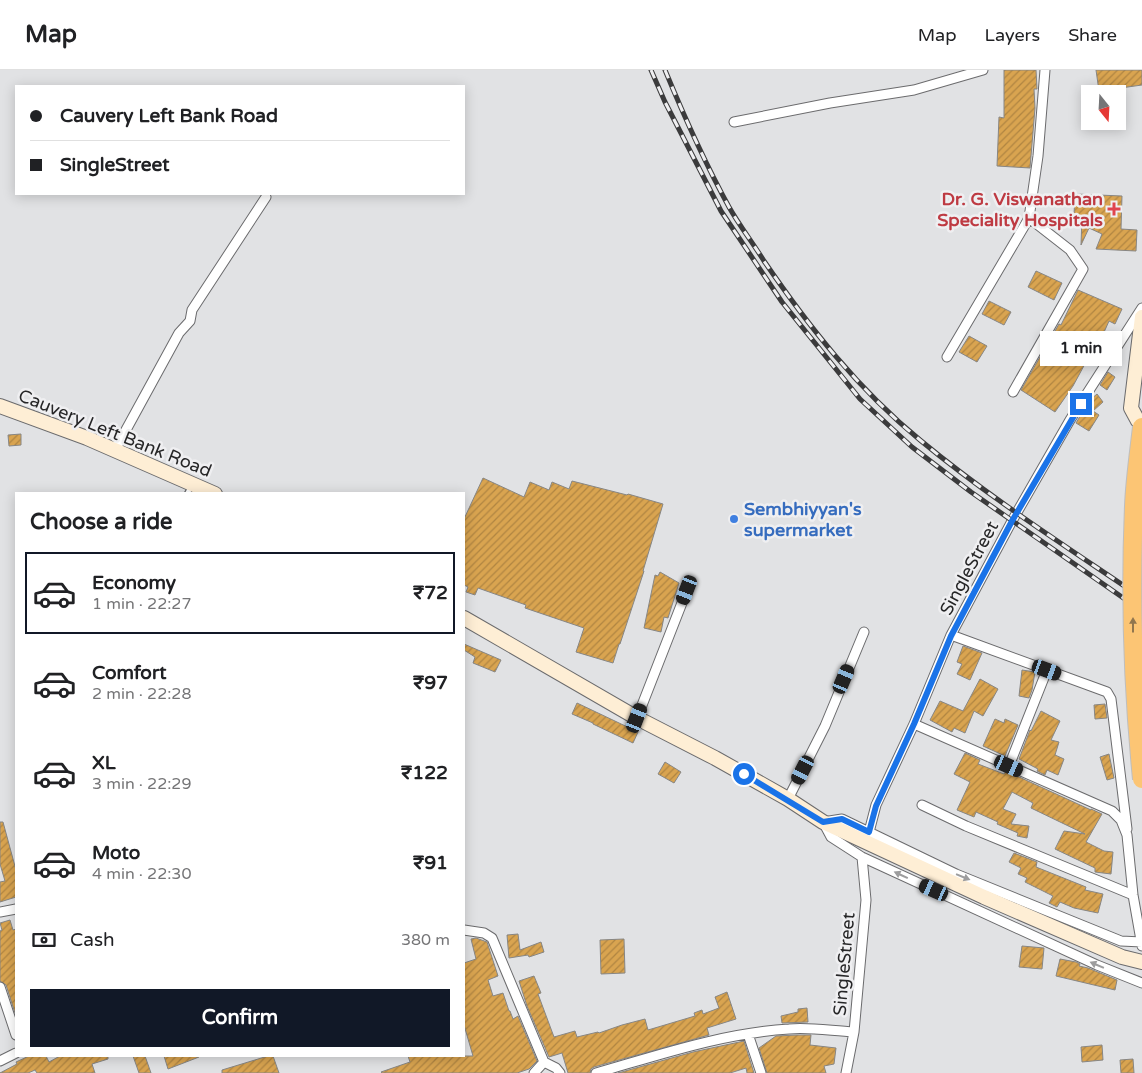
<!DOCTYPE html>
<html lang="en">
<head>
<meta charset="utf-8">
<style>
	body { margin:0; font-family:"Varela Round",sans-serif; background:#f6f6f6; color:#202124; height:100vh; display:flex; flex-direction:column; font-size:19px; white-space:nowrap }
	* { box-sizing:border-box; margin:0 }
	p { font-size:16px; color:#757577 }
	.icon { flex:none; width:28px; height:28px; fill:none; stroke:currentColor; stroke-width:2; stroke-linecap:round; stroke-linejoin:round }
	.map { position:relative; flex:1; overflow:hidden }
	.details { position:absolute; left:15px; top:422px; width:450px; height:565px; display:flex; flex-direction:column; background:#fff; border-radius:0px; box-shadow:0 2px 12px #0003 }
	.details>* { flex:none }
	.banner { position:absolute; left:15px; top:15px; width:450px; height:110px; border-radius:0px; box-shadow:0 2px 12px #0003; display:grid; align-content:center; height:110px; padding:0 15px; background:#fff }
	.needle { width:32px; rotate:162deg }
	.tools { position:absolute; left:1081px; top:15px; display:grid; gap:10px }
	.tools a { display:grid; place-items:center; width:45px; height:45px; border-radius:0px; background:#fff; box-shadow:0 2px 12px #0003; font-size:25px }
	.end { position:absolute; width:22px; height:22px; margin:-11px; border:6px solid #1a73e8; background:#fff; box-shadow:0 0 0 2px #fff }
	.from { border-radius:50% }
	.bubble { position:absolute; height:35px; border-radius:0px; background:#fff; box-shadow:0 2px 12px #0003; font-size:16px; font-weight:700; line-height:35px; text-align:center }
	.car { position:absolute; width:15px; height:30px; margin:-15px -8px; border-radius:6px; box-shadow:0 0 4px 1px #0007; background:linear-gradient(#222 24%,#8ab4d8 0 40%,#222 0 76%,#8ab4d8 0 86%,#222 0) }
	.banner b { display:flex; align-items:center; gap:18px; height:48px; font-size:19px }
	.banner b+b { border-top:1px solid #e0e0e0 }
	.banner i { width:12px; height:12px; background:#202124 }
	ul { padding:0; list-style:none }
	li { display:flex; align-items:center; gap:15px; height:82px; margin:0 10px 8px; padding:0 5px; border:2px solid transparent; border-radius:0px }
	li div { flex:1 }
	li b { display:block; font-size:19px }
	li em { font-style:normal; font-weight:700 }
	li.active { border-color:#111827 }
	li>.icon { width:45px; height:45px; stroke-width:1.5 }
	h2 { padding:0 15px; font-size:22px; line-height:60px }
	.pay { display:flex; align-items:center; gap:12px; height:55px; padding:0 15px; font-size:19px }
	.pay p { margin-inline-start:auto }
	.cta { display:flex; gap:10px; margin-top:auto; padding:10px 15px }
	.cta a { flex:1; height:58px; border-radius:0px; background:#111827; color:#fff; font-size:20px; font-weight:700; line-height:58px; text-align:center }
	header { display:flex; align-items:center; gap:30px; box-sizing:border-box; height:70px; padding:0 25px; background:#fff; border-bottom:1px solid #e0e0e0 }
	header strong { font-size:24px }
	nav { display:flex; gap:28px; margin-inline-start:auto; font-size:18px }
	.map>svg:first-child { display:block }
	.building { fill:url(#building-hatch); stroke:#878684 }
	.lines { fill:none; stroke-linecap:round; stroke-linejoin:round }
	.lane-casing { stroke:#6b6b6d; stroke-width:7 }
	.street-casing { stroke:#6b6b6d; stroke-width:11 }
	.secondary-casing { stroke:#6b6b6d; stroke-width:16 }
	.lane { stroke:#fff; stroke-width:4.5 }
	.street { stroke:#fff; stroke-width:9 }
	.secondary { stroke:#feeed5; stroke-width:14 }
	.rail-casing { stroke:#3b3b3c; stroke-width:5 }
	.rail { stroke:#efeff1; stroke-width:3; stroke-dasharray:9; stroke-linecap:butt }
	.highway-bridge-casing { stroke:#bebebe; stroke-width:20; stroke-linecap:butt }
	.highway-bridge { stroke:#fcc574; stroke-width:18 }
	.oneway { fill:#91764e }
	.oneway2 { fill:#9d9d9e }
	.route { stroke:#1a73e8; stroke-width:6 }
	.health-dot { fill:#e0444e; stroke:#efeff1; stroke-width:2 }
	.shop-dot { fill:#3f7fe0; stroke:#efeff1; stroke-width:2 }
	.labels { text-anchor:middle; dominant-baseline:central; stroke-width:5; stroke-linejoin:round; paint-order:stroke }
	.health-label { font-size:18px; font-weight:bold; fill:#be3a42; stroke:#efeff1; text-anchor:end }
	.street-label { font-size:18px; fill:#262627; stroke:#efeff1 }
	.shop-label { font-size:18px; font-weight:bold; fill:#366cbe; stroke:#efeff1; text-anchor:start }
</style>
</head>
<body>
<header>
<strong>Map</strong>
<nav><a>Map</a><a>Layers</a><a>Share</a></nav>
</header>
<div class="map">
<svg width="1142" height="1003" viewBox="0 0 1142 1003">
	<defs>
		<pattern id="building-hatch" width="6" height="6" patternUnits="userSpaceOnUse" patternTransform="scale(1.25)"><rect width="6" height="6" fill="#d9a450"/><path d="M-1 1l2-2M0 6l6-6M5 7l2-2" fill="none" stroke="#b08542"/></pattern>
	</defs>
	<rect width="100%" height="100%" fill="#e1e2e4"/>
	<path class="building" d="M1004,0H1036L1037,19H1034L1035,38L1030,98L997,96L999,47L1004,48Z
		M1096,0H1142V15L1099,21Z
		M1075,124L1122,126L1121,159L1137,160L1136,181L1096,179L1102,164L1089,158L1081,175L1082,146L1074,145Z
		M1036,201L1062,213L1054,230L1028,217Z
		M1078,220L1122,239L1115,254L1109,251L1101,269L1099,268L1073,316L1055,342L1021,320L1059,254L1061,255Z
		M989,231L1011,242L1004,255L982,244Z
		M969,266L987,276L977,292L959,282Z
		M1108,302L1115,307L1107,320L1100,315Z
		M1097,324L1103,332L1093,341L1099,345L1089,361L1076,353L1090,330Z
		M21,364V375L9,376L8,365Z
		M483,408L524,427L530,412L549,420L552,412L569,419L572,411L627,425L628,424L663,434L643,501H644L620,574H619L613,593L576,582L584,558L525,538L526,535L478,518L475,525L466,522L468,517L464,515V449Z
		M660,502L679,513L668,548L664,547L661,562L644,558L655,505L658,506Z
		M464,574L501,590L495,602L473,593L475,587L464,580Z
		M963,576L982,583L970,610L957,604L962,594L957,592Z
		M1022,600L1035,602L1032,620L1029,628L1019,626Z
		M980,609L998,619L983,646L974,641L965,663L954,658L952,662L930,650L940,631L963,641Z
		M577,633L638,662L633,673L593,654V653L572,644Z
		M1105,634L1107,648L1095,649L1094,635Z
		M1041,641L1060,651L1051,670L1059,672L1055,685L1064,689L1058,705L1047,700L1045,705L1037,701L1038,699L1019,689L1030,660L1031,661Z
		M995,649L1004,653L1005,649L1018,655L1005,686L983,676Z
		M965,683L980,690L978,694L1004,704L1006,701L1091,740V739L1102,744L1086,772L1104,781L1113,782L1111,804L1095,802V798L1055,779L1064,761L1085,764L1031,738L1033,733L1012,722L1003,739L1016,744L1011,754L1029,756L1027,768L1017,766L1018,763L997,754L998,752L976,742L974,747L957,740L970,712L954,704Z
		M1109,684L1114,708L1107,710L1100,687Z
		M665,692L681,702L674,713L658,704Z
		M0,752H3L16,800V827L0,832V812L5,811L0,794Z
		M1014,783L1037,792L1036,797L1086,817L1085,820L1103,824L1098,843L1074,838L1060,832L1057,837L1049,833L1053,826L1025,812L1027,808L1018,804L1021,798L1009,792Z
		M10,850L13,860L16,859V946L6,915L0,911V861L2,860L0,853Z
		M518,864L520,880L541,872L544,882L529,887L528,885L509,888L507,865Z
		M476,868L487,872L498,906L488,910L493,926L503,923L509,941H510L513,949L518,946L537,991L529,999L517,1003H382L381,1002L410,992L408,986H473L464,955V893L476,889L471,869Z
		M624,869L625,903L601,904L600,870Z
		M1022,876L1044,878L1042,899L1019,897Z
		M1060,889L1076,892L1080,894L1079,896L1088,898L1117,910L1115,920L1056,906Z
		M534,906L541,923L538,924L554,967L575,961L577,967L598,962L599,963L622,955L645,949L648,960L695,946L694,943L702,940L703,944L719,938L715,927L727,922L736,949L707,958L709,965L594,997L591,999L590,1003H568L562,983L549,987L527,936L519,911Z
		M807,938L808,952L782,953L781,946L798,942V939Z
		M797,965H811L810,975L836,978L834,994L824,996L826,1003H767L759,978L776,966Z
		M744,971L754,1003H747L746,998L730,1003H618L693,982Z
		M1102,975L1103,990L1082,992L1081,977Z
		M29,986H46L49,992L60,986H108V989L92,994L95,1003H37L35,1000L28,1003H0L17,994L16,992Z
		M133,986H145L151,1003H139Z
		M164,986H199V987L168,999Z
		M268,986H273L279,1003H222V1000Z
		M1133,989L1134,1003H1121L1120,990Z"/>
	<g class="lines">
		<defs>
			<path id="lane" d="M187,424L192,415"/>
			<path id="street" d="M734,52L830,33L914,20L983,0
				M947,287L1029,148
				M1013,322L1083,199L1070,180L1029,148L1038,86L1045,0
				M115,380L179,263L190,251L192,240L266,127
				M951,565L1107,622L1111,629L1127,759
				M637,648L687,520
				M914,654L1112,741L1121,750L1127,765L1133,825L1142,876
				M1009,696L1047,600
				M788,729L825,656L864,562
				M922,735L966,756L1133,825
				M869,762L876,735L914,654L951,565L1012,451L1070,350L1142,238
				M0,842L16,839
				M464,860L484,863L492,868L544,992L556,998L560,1003
				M1142,872L1121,871L956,804L842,749L823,752L831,767L862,787L1097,895L1142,913
				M0,917L16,965
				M748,964L761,1003
				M0,991L16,983
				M534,1003L544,992
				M596,1003C659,985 723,963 789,959C810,957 832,961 854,962
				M846,1003L854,962L866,830L862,787"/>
			<path id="secondary" d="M1142,247L1131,338L1138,351L1142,352
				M0,336L87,368L215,424
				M464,548L637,648L715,688L788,729L823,752L984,827L1122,887L1142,892"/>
		</defs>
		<use href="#lane" class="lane-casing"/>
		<use href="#street" class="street-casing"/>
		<use href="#secondary" class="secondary-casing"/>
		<use href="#lane" class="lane"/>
		<use href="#street" class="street"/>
		<use href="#secondary" class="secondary"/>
		<defs>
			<path id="rail" d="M651,0L665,32L721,141L782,232L860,329L912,377L971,422L1142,541
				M665,0C684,46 705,93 729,137C739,155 753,173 764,191C809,257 858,319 920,370C990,428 1067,477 1142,528"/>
		</defs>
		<use href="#rail" class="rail-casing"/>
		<use href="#rail" class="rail"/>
		<defs>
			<path id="highway-bridge" d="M1142,357C1139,383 1135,410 1134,436C1130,527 1133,618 1142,709"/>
		</defs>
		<use href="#highway-bridge" class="highway-bridge-casing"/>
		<use href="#highway-bridge" class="highway-bridge"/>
	</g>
	<defs><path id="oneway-solid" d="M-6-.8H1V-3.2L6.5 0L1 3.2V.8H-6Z" transform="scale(1.25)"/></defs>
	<use class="oneway" href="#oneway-solid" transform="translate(1133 555) rotate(-90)"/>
	<g class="oneway2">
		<use href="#oneway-solid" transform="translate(901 805) rotate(-155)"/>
		<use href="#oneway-solid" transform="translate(963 807) rotate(22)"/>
		<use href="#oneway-solid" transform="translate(1097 895) rotate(-157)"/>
	</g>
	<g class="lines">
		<path class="route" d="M744,704L823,752L842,749L869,762L876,736L914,654L951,566L1012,451L1081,334"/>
	</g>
	<path class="health-dot" d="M1111.5 131.5h5v5h5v5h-5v5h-5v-5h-5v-5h5z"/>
	<circle class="shop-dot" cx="734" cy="449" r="5"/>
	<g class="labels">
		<g class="health-label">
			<text x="1103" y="129">Dr. G. Viswanathan<tspan x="1103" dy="21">Speciality Hospitals</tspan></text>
		</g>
		<g class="street-label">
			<text transform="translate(115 363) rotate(22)">Cauvery Left Bank Road</text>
			<text transform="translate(969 498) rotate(-62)">SingleStreet</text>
			<text transform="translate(844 894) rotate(-85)">SingleStreet</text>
		</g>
		<g class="shop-label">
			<text x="744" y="439">Sembhiyyan's<tspan x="744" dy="21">supermarket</tspan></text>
		</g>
	</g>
</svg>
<div class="tools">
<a><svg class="needle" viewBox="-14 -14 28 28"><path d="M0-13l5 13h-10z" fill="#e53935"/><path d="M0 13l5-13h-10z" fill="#757577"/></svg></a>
</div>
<i class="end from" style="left:744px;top:704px"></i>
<i class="end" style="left:1081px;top:334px"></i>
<div class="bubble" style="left:1040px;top:261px;width:82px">1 min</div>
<i class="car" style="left:687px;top:520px;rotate:201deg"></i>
<i class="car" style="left:1047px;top:600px;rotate:110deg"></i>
<i class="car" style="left:844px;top:609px;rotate:23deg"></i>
<i class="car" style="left:637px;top:648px;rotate:21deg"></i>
<i class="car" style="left:1009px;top:696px;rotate:114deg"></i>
<i class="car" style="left:803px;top:700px;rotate:207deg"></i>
<i class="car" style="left:934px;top:820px;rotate:294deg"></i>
<div class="banner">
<b><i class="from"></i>Cauvery Left Bank Road</b>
<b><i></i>SingleStreet</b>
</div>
<section class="details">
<h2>Choose a ride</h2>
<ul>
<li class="active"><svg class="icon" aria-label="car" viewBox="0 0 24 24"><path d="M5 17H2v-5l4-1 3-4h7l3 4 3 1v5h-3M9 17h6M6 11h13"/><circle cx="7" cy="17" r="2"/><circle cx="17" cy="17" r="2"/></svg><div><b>Economy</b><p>1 min · 22:27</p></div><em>₹72</em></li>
<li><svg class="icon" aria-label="car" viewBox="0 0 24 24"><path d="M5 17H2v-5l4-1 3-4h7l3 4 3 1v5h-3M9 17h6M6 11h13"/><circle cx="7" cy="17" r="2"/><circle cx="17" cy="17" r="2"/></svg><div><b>Comfort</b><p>2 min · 22:28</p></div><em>₹97</em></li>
<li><svg class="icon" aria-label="car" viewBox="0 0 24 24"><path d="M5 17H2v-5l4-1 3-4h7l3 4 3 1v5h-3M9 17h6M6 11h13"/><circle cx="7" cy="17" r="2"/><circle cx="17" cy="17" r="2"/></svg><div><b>XL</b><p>3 min · 22:29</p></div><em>₹122</em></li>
<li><svg class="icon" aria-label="car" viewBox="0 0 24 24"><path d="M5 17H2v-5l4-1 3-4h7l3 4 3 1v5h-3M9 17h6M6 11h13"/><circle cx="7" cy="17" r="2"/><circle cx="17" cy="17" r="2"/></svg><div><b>Moto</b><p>4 min · 22:30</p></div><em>₹91</em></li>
</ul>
<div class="pay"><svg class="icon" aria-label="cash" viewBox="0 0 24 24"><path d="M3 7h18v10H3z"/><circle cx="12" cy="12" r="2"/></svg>Cash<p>380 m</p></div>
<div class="cta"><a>Confirm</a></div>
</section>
</div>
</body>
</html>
